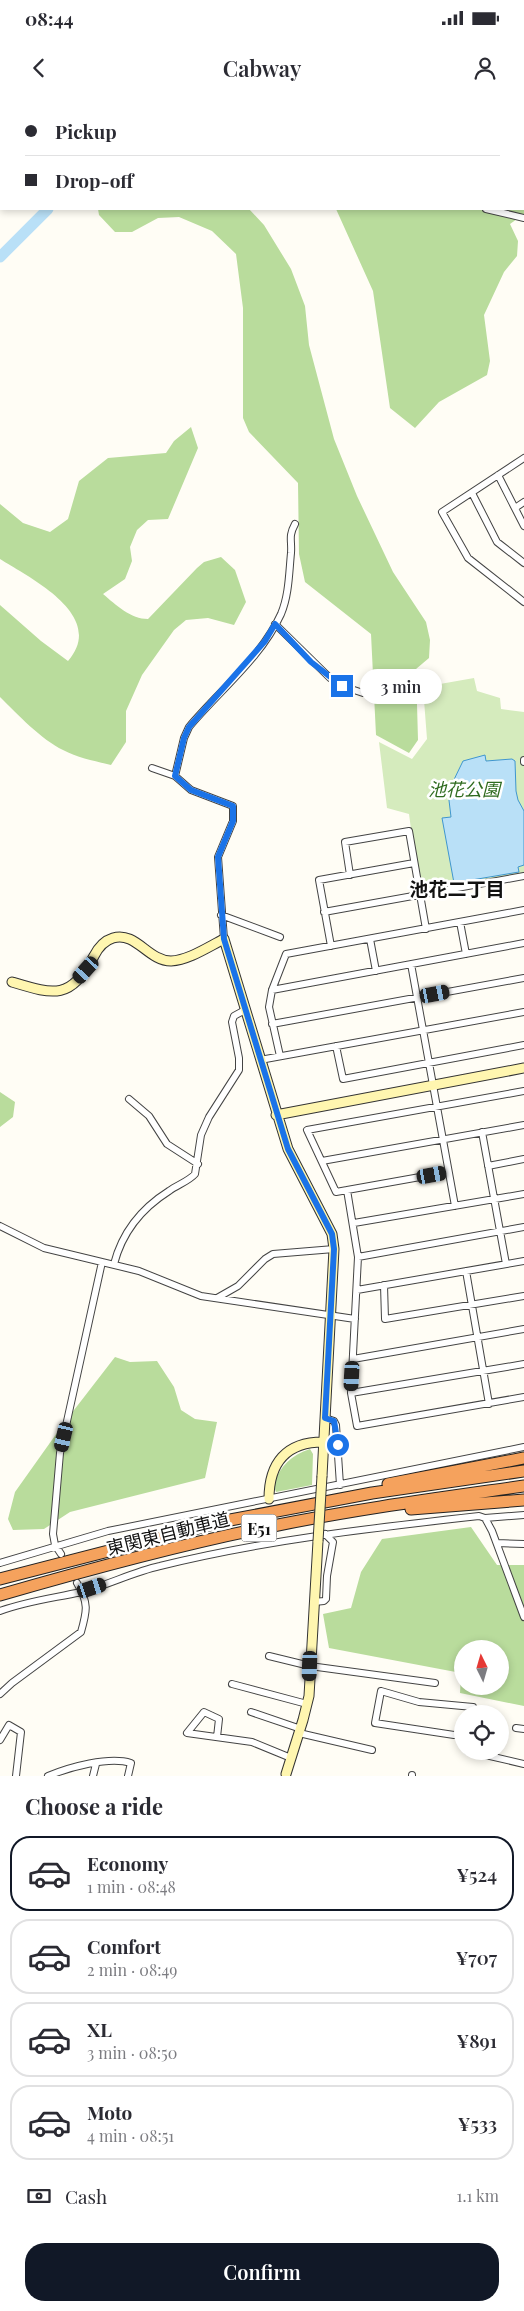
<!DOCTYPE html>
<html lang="en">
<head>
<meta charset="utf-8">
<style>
	body { margin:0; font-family:"Playfair Display","Noto Sans JP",serif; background:#f2f2f3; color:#2b2b33; height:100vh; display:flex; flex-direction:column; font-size:19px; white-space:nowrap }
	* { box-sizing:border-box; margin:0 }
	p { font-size:16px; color:#7c7c81 }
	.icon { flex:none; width:28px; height:28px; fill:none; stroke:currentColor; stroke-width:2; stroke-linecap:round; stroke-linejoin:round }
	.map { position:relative; height:1676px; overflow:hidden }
	.sheet { display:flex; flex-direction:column; background:#fff; flex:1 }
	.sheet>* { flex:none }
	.hud { position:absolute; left:0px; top:0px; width:525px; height:110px; box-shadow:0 2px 8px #0003; display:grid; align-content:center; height:110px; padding:0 25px; background:#fff }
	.needle { width:32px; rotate:355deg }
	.buttons { position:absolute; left:454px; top:1540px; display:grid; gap:10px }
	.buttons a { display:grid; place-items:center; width:55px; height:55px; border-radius:50%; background:#fff; box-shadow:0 2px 8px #0003; font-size:25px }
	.end { position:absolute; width:22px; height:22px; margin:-11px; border:6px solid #1a73e8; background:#fff; box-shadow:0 0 0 2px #fff }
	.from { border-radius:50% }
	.bubble { position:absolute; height:35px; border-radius:18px; background:#fff; box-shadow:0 2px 8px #0003; font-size:16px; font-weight:600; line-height:35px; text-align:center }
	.car { position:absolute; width:15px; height:30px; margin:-15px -8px; border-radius:6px; box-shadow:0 0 4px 1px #0007; background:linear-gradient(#222 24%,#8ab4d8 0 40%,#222 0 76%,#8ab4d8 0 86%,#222 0) }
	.hud b { display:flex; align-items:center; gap:18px; height:48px; font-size:19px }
	.hud b+b { border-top:1px solid #e1e1e2 }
	.hud i { width:12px; height:12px; background:#2b2b33 }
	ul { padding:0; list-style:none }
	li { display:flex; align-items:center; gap:15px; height:75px; margin:0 10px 8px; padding:0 15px; border:2px solid #e1e1e2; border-radius:20px }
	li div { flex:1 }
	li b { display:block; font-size:19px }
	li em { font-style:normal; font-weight:600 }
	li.active { border-color:#111827 }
	li>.icon { width:45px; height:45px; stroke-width:1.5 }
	h2 { padding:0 25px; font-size:22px; line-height:60px }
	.pay { display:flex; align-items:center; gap:12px; height:55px; padding:0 25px; font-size:19px }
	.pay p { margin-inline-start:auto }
	.button { display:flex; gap:10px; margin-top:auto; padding:10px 25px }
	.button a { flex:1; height:58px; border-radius:20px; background:#111827; color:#fff; font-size:20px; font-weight:600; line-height:58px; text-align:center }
	.status { display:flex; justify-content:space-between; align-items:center; height:35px; padding:0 25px; background:#fff; direction:ltr }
	.status svg { height:14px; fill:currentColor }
	header { display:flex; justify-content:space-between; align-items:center; height:65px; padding:0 25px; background:#fff; font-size:22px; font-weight:600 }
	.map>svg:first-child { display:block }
	.green { fill:#d5ebbd }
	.forest { fill:#b9dc9c; fill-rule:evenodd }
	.water { fill:#b9e0f7; stroke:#3f96cf }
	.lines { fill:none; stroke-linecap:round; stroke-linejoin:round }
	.river { stroke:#b9e0f7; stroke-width:11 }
	.street-casing { stroke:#444; stroke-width:8 }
	.secondary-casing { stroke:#333; stroke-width:11 }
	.highway-casing { stroke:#222; stroke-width:13 }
	.street { stroke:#fff; stroke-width:6 }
	.secondary { stroke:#fff6b0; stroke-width:9 }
	.highway { stroke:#f5a25d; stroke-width:11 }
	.secondary-bridge-casing { stroke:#333; stroke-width:11; stroke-linecap:butt }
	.secondary-bridge { stroke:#fff6b0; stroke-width:9 }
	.route { stroke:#1a73e8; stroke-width:6 }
	.labels { text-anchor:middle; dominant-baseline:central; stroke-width:5; stroke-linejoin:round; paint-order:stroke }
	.shield { fill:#fff; stroke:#585858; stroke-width:1 }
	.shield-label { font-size:16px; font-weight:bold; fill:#111 }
	.park-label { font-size:18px; font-style:italic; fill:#2f6b1f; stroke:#fff }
	.street-label { font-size:18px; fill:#111; stroke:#fff }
	.neighbourhood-label { font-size:19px; font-weight:bold; fill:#111; stroke:#fff }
</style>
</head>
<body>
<div class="status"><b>08:44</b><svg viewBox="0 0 49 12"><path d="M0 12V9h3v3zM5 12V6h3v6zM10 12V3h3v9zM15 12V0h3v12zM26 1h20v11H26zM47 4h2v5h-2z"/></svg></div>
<header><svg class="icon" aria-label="back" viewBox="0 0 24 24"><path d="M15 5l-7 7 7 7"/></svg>Cabway<svg class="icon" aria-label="person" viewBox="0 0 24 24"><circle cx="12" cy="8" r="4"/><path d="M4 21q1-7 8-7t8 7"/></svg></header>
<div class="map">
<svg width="524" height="1676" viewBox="0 0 524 1676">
	<rect width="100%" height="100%" fill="#fffdf5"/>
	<path class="green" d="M474,578L477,591L500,598L501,609L524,612V776L420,796L409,714L387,708L379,642L412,659L427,639L423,587Z"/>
	<path class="forest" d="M524,94V114L510,124L518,141L517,156L504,172L484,215L490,261L487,275L439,302L415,328L390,308L373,191L336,109H524Z
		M98,109H249L264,125L291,169L305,206L309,245L334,339L357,396L393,472L426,522L430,540L429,558L416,569L418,640L409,653L376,635L371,534L305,482L299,454L298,383L249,332L243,318V208L236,154L212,131L179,117L158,118L132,132H115L99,115Z
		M191,327L198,348L168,419L148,420L137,430L130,447L132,461L125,479L103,494C116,505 131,519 148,519L197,468L204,462L221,457L235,470L246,502L234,525L208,518L186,520L174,530L142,575L126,611V642L111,665C95,661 78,658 63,650C42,640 17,614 0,597V505L41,541L68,561C107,516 32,479 0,459V404L23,423L50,432L68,419L79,381L108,358L166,353L174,341Z
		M0,992L15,1002L13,1017L0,1027Z
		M115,1257L130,1262L157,1261L174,1287L181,1310L195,1319L217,1322L205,1378L70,1412L44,1429L13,1430L8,1419L15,1392L64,1323Z
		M310,1349L313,1354L312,1385L276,1392L273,1384C281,1366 291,1355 310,1349Z
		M471,1427L497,1465H524V1606L460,1593L461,1573L329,1548L323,1514L351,1508L361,1472L382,1439ZM462,1549H500V1586H462Z"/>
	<path class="water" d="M485,655L486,661L512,659L515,661L516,691L518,700L524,711V765L518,767L519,772L454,783L442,718L451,717L448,692L463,661Z"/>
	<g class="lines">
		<path class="river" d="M108,1L109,0
			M0,157L48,109"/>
		<defs>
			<path id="street" d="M486,109L524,118
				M524,358L442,412L468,458L524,502
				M498,375L524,426
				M472,393L497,442L524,463
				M515,408L524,402
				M275,524L330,578L342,586L363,593
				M524,660V662
				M152,668L175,676L191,690L233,706V721L218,757L224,839
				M175,676L184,638L189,627C219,591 261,558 281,514C289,495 289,473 291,453C292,440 288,437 295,424
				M350,775L345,742L409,731L426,829
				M324,812L524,776
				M221,815L280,837
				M460,822L466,854
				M370,839L376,871
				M331,846L319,780L414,763
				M411,864L455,1106
				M272,890L524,843
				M272,924L524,878
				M336,946L343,979L524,945
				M280,956L269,907L272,890L286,854L524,810
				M260,960L524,912
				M129,999L149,1016L167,1044L198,1064
				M482,1032L506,1164
				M322,1061L524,1025
				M488,1066L524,1059
				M448,1072L336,1092L307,1030L524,991
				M347,1090L358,1157L351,1293L357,1326L524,1297
				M354,1123L524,1094
				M0,1126L44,1148L139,1171L201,1196L355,1219
				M358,1157L524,1127
				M114,1164C122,1133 142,1108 169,1091C177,1085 189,1081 195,1074L201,1035L209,1017L239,970V958L232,922L234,916L245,910
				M466,1171L489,1304
				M384,1185L385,1219L524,1196
				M357,1190L524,1161
				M217,1198L238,1186L265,1159L273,1154L334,1149
				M353,1259L524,1229
				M351,1293L524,1264
				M325,1318L334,1321L336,1325L340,1385
				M485,1418L524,1415
				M497,1443L524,1444
				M61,1454L55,1445L53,1434L60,1353L102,1162
				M0,1463L108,1431L524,1347
				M314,1502L324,1501L326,1499L327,1476L333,1442L325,1434
				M0,1511C27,1501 54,1498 81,1492C108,1485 133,1472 160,1466C265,1440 372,1428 479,1416L485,1418L492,1431L524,1517
				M269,1556L310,1566L435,1583
				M232,1584L307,1604
				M0,1594L12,1583L81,1532C87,1511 89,1503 77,1483
				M251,1612L301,1629
				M516,1628L524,1629
				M299,1633L372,1650
				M462,1634L454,1635L375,1623L381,1591L419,1602L473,1607L472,1614
				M217,1637L219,1619L204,1612L187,1633L252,1642L291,1658
				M0,1640L9,1625L21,1632L16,1676
				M468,1651L524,1664
				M48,1676C70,1667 109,1656 131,1663L128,1676
				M93,1676L96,1664
				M412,1676V1675"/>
			<path id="secondary" d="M12,882C55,895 70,900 94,856C98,848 103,841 113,838C136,831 148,861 171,861C189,860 208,847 224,839L288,1049L332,1134L334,1149L322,1376
				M276,1015L524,968
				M269,1399C269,1363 286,1342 323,1342
				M286,1674L303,1620L309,1596L318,1441"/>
			<path id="highway" d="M388,1384L524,1358
				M411,1409L524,1400
				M0,1479L225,1421L372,1393L524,1371
				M0,1495C90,1469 181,1444 273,1426C356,1409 440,1398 524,1386"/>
		</defs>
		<use href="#street" class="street-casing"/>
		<use href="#secondary" class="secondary-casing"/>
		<use href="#highway" class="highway-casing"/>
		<use href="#street" class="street"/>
		<use href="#secondary" class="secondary"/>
		<use href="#highway" class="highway"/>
		<defs>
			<path id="secondary-bridge" d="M318,1441L322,1376"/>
		</defs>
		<use href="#secondary-bridge" class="secondary-bridge-casing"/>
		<use href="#secondary-bridge" class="secondary-bridge"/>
	</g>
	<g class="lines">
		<path class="route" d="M338,1345L334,1321L325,1318L334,1149L332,1134L288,1049L224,839L218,757L233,721V706L191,690L175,676L184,638L189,627L265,541L275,524L311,562L342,586"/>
	</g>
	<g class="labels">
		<rect class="shield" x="241.5" y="1414.5" width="35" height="27" rx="4"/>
		<g class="shield-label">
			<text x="259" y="1428">E51</text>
		</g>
		<g class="park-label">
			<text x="464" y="689">池花公園</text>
		</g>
		<g class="street-label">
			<text transform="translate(168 1433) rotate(-14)">東関東自動車道</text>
		</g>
		<g class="neighbourhood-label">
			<text x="457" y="788">池花二丁目</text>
		</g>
	</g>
</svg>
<div class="buttons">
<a><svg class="needle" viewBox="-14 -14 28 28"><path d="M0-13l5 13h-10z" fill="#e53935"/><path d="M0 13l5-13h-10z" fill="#7c7c81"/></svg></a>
<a><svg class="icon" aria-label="locate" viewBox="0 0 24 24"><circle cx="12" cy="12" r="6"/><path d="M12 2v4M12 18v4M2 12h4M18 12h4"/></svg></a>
</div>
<i class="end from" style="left:338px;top:1345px"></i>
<i class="end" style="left:342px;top:586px"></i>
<div class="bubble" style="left:360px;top:569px;width:82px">3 min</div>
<i class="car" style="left:86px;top:870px;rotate:222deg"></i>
<i class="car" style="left:435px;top:894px;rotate:79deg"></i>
<i class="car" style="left:432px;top:1075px;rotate:80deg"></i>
<i class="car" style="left:352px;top:1276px;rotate:183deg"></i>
<i class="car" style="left:64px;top:1337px;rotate:193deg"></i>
<i class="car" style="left:92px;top:1488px;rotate:72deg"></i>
<i class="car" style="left:310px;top:1566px;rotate:182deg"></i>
<div class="hud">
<b><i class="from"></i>Pickup</b>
<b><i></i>Drop-off</b>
</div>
</div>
<section class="sheet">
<h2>Choose a ride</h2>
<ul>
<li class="active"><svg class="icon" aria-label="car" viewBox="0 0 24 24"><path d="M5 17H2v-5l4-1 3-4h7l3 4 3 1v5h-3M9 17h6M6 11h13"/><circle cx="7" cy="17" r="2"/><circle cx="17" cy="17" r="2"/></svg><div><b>Economy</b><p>1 min · 08:48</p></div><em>¥524</em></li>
<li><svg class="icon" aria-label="car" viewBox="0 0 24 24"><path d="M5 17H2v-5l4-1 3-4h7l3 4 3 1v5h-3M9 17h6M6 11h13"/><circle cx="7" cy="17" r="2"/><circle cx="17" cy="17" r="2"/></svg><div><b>Comfort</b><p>2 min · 08:49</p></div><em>¥707</em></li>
<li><svg class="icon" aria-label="car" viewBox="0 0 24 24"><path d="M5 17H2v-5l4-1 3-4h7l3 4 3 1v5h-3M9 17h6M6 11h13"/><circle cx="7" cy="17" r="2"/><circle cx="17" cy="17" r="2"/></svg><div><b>XL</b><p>3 min · 08:50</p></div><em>¥891</em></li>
<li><svg class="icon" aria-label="car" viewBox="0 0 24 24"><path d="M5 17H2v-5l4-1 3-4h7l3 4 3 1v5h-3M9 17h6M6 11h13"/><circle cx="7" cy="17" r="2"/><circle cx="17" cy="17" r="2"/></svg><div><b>Moto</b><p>4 min · 08:51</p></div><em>¥533</em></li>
</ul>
<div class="pay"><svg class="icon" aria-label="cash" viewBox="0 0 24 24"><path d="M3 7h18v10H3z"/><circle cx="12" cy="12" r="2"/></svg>Cash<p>1.1 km</p></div>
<div class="button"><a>Confirm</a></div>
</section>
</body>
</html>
